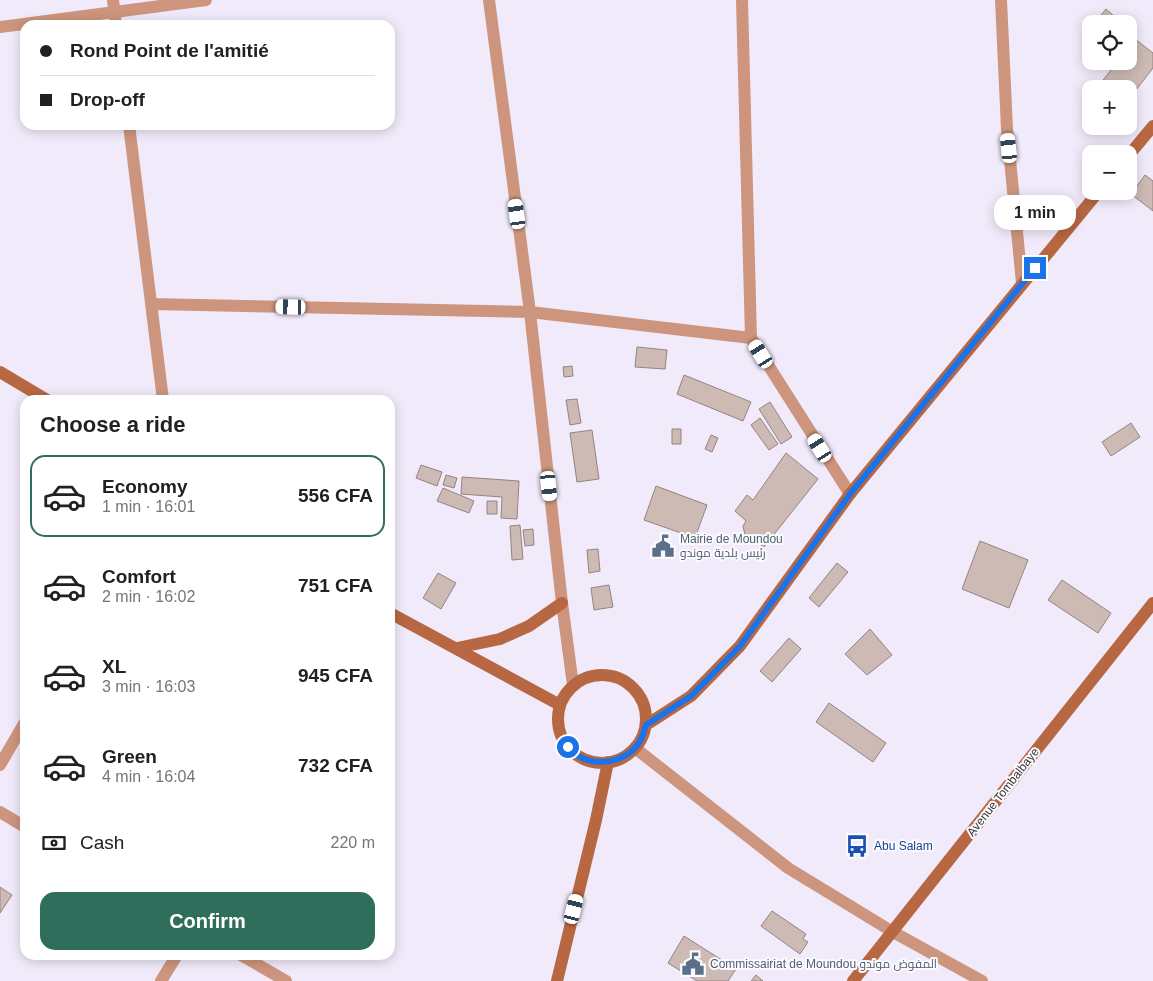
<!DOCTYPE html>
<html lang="en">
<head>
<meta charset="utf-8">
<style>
	body { margin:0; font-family:Helvetica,Cairo,sans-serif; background:#f2f2f2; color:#202124; height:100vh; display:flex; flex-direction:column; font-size:19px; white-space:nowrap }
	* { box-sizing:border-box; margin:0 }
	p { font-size:16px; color:#757577 }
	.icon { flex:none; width:28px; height:28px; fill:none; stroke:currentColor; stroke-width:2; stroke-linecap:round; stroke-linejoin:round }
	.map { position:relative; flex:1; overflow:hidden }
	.drawer { position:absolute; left:20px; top:395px; width:375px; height:565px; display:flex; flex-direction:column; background:#fff; border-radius:15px; box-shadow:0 2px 12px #0003 }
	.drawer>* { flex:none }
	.banner { position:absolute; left:20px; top:20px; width:375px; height:110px; border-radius:15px; box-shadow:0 2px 12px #0003; display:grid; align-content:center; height:110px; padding:0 20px; background:#fff }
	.controls { position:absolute; left:1082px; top:15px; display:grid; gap:10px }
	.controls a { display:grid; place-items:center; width:55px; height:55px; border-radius:10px; background:#fff; box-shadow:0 2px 12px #0003; font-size:25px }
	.end { position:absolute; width:22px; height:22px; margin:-11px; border:6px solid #1a73e8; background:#fff; box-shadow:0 0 0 2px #fff }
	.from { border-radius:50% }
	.bubble { position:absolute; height:35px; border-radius:15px; background:#fff; box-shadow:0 2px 12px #0003; font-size:16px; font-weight:700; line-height:35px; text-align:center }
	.car { position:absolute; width:15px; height:30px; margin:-15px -8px; border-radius:6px; box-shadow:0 0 4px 1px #0007; background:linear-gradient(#fff 24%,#345 0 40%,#fff 0 76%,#345 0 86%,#fff 0) }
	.banner b { display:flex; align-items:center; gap:18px; height:48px; font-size:19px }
	.banner b+b { border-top:1px solid #e0e0e0 }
	.banner i { width:12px; height:12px; background:#202124 }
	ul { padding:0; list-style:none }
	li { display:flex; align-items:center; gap:15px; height:82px; margin:0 10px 8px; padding:0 10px; border:2px solid transparent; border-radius:15px }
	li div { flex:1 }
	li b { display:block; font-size:19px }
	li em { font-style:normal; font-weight:700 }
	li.active { border-color:#2f6e5b }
	li>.icon { width:45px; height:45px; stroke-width:1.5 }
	h2 { padding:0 20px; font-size:22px; line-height:60px }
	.pay { display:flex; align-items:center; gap:12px; height:55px; padding:0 20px; font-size:19px }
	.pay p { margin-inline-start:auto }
	.action { display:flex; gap:10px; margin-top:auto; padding:10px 20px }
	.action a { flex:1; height:58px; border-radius:15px; background:#2f6e5b; color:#fff; font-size:20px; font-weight:700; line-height:58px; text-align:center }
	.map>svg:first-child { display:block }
	.building { fill:#cdbab5; stroke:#95837f }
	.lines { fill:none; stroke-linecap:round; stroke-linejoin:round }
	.street { stroke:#cd957d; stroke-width:12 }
	.secondary { stroke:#b86743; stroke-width:12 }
	.route { stroke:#1a73e8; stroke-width:6 }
	.labels { text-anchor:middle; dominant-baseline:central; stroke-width:4; stroke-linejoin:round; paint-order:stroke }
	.service-label { font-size:12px; fill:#4e5e75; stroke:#fbfafd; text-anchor:start }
	.street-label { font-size:12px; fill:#343238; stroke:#fbfafd }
	.transit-label { font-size:12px; fill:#164399; stroke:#fbfafd; text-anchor:start }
</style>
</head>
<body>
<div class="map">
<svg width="1153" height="981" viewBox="0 0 1153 981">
	<rect width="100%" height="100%" fill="#f1eafa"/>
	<path class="building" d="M1106,9L1123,24H1094Z
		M1135,39L1153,53V68L1129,99V89L1097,88L1118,61H1129V47Z
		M1145,175L1153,181V211L1131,194Z
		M637,347L667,350L665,369L635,367Z
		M572,366L573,376L564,377L563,367Z
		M684,375L751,402L743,421L677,394Z
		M577,399L581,423L570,425L566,400Z
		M770,402L792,437L781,444L759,409Z
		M760,418L778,444L769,450L751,425Z
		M1131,423L1140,437L1111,456L1102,442Z
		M672,429H681V444H672Z
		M592,430L599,479L577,482L570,433Z
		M711,435L718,438L712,452L705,449Z
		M786,453L818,479L764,547L745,535L743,526L746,521L735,511L747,495L753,500Z
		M421,465L442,472L437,486L416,478Z
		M446,475L457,478L454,488L443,485Z
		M462,477L519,481L517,519L501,518L502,497L461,494Z
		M656,486L707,505L695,538L644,520Z
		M443,488L474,501L469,513L437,501Z
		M487,501H497V514H487Z
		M520,525L523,559L512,560L510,526Z
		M533,529L534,545L525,546L523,530Z
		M980,541L1028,560L1009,608L962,589Z
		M598,549L600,571L589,573L587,550Z
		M837,563L848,572L819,607L809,598Z
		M438,573L456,583L441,609L423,598Z
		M1062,580L1111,613L1098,633L1048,600Z
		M609,585L613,607L594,610L591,588Z
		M870,629L892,655L867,675L845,654Z
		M789,638L801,649L772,682L760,671Z
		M829,703L886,743L873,762L816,722Z
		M0,887L12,895L0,913Z
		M772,911L806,934L803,939L808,942L800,954L761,926Z
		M684,936L736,969L728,981H697L668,963Z
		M756,975L763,981H751Z"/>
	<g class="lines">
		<path class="street" d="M113,0L116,25
			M489,0L530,312L562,603L573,685
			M742,0L751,338L850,494
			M1001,0L1007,129L1022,283
			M0,27L206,0
			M129,125L163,400
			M152,304L530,312L751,338
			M635,748L788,868L893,932L982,981
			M0,765L25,722
			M0,812L25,827
			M241,955L286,981
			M161,981L177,955"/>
		<path class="secondary" d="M1129,155L1153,126
			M0,372L47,400
			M390,613L560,705
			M457,648L500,639L529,626L562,603
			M558 719a44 44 0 1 1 88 0a44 44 0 1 1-88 0Z
			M646,725L691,696L740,646L850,494L1099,191
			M557,981L596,820L608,762
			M853,981L1153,603"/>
	</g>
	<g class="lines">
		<path class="route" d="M568,747C572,750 576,755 580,757C602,768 632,760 642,737C644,733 644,729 646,725L691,696L740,646L850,494L1035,268"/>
	</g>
	<defs>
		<symbol id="civic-bare" viewBox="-9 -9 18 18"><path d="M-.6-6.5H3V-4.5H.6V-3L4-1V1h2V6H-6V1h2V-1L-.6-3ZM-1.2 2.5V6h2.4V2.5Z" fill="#5c6f8a" stroke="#fbfafd" stroke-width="2.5" paint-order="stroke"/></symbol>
		<symbol id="bus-bare" viewBox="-9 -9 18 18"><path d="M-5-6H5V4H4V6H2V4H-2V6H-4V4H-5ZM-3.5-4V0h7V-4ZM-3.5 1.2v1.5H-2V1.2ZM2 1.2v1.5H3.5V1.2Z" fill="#1a4fb4" stroke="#fbfafd" stroke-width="2.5" paint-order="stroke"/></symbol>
	</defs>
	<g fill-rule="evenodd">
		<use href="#civic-bare" x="647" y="530" width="32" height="32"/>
		<use href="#bus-bare" x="841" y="830" width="32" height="32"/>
		<use href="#civic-bare" x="677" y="948" width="32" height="32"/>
	</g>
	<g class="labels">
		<g class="service-label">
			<text x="680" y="539">Mairie de Moundou<tspan x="680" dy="14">رئيس بلدية موندو</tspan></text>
			<text x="710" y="964">Commissairiat de Moundou المفوض موندو</text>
		</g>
		<g class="street-label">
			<text transform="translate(1003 792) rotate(-52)">Avenue Tombalbaye</text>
		</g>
		<g class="transit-label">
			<text x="874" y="846">Abu Salam</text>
		</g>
	</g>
</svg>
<div class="controls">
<a><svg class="icon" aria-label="locate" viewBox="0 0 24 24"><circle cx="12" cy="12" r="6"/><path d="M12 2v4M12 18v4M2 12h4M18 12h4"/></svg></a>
<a>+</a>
<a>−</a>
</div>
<i class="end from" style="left:568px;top:747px"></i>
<i class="end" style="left:1035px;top:268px"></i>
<div class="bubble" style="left:994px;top:195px;width:82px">1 min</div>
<i class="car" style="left:1009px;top:148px;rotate:354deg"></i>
<i class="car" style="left:517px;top:214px;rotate:352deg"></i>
<i class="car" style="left:291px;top:307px;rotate:271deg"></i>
<i class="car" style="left:761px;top:354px;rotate:328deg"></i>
<i class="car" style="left:820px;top:448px;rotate:328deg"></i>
<i class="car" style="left:549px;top:486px;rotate:174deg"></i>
<i class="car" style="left:574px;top:909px;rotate:14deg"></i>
<div class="banner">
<b><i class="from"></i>Rond Point de l'amitié</b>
<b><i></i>Drop-off</b>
</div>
<section class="drawer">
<h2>Choose a ride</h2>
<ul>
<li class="active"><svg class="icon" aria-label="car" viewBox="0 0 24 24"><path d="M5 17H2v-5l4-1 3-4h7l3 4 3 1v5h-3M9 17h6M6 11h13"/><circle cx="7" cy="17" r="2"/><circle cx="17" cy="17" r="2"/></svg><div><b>Economy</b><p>1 min · 16:01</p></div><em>556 CFA</em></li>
<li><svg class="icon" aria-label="car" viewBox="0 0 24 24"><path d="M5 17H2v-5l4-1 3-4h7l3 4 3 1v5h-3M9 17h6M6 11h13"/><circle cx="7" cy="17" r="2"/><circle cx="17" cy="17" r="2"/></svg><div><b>Comfort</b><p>2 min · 16:02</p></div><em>751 CFA</em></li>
<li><svg class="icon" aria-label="car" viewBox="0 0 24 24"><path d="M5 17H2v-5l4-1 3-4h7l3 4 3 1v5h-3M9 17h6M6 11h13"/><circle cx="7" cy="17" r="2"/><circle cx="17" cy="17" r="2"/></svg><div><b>XL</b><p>3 min · 16:03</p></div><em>945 CFA</em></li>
<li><svg class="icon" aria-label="car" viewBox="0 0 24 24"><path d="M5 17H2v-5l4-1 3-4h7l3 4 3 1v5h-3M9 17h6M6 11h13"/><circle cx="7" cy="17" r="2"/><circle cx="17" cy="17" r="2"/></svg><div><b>Green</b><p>4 min · 16:04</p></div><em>732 CFA</em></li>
</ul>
<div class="pay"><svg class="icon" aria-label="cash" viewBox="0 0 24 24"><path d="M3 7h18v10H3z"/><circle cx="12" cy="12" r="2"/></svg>Cash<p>220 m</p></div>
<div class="action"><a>Confirm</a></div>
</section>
</div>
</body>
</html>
